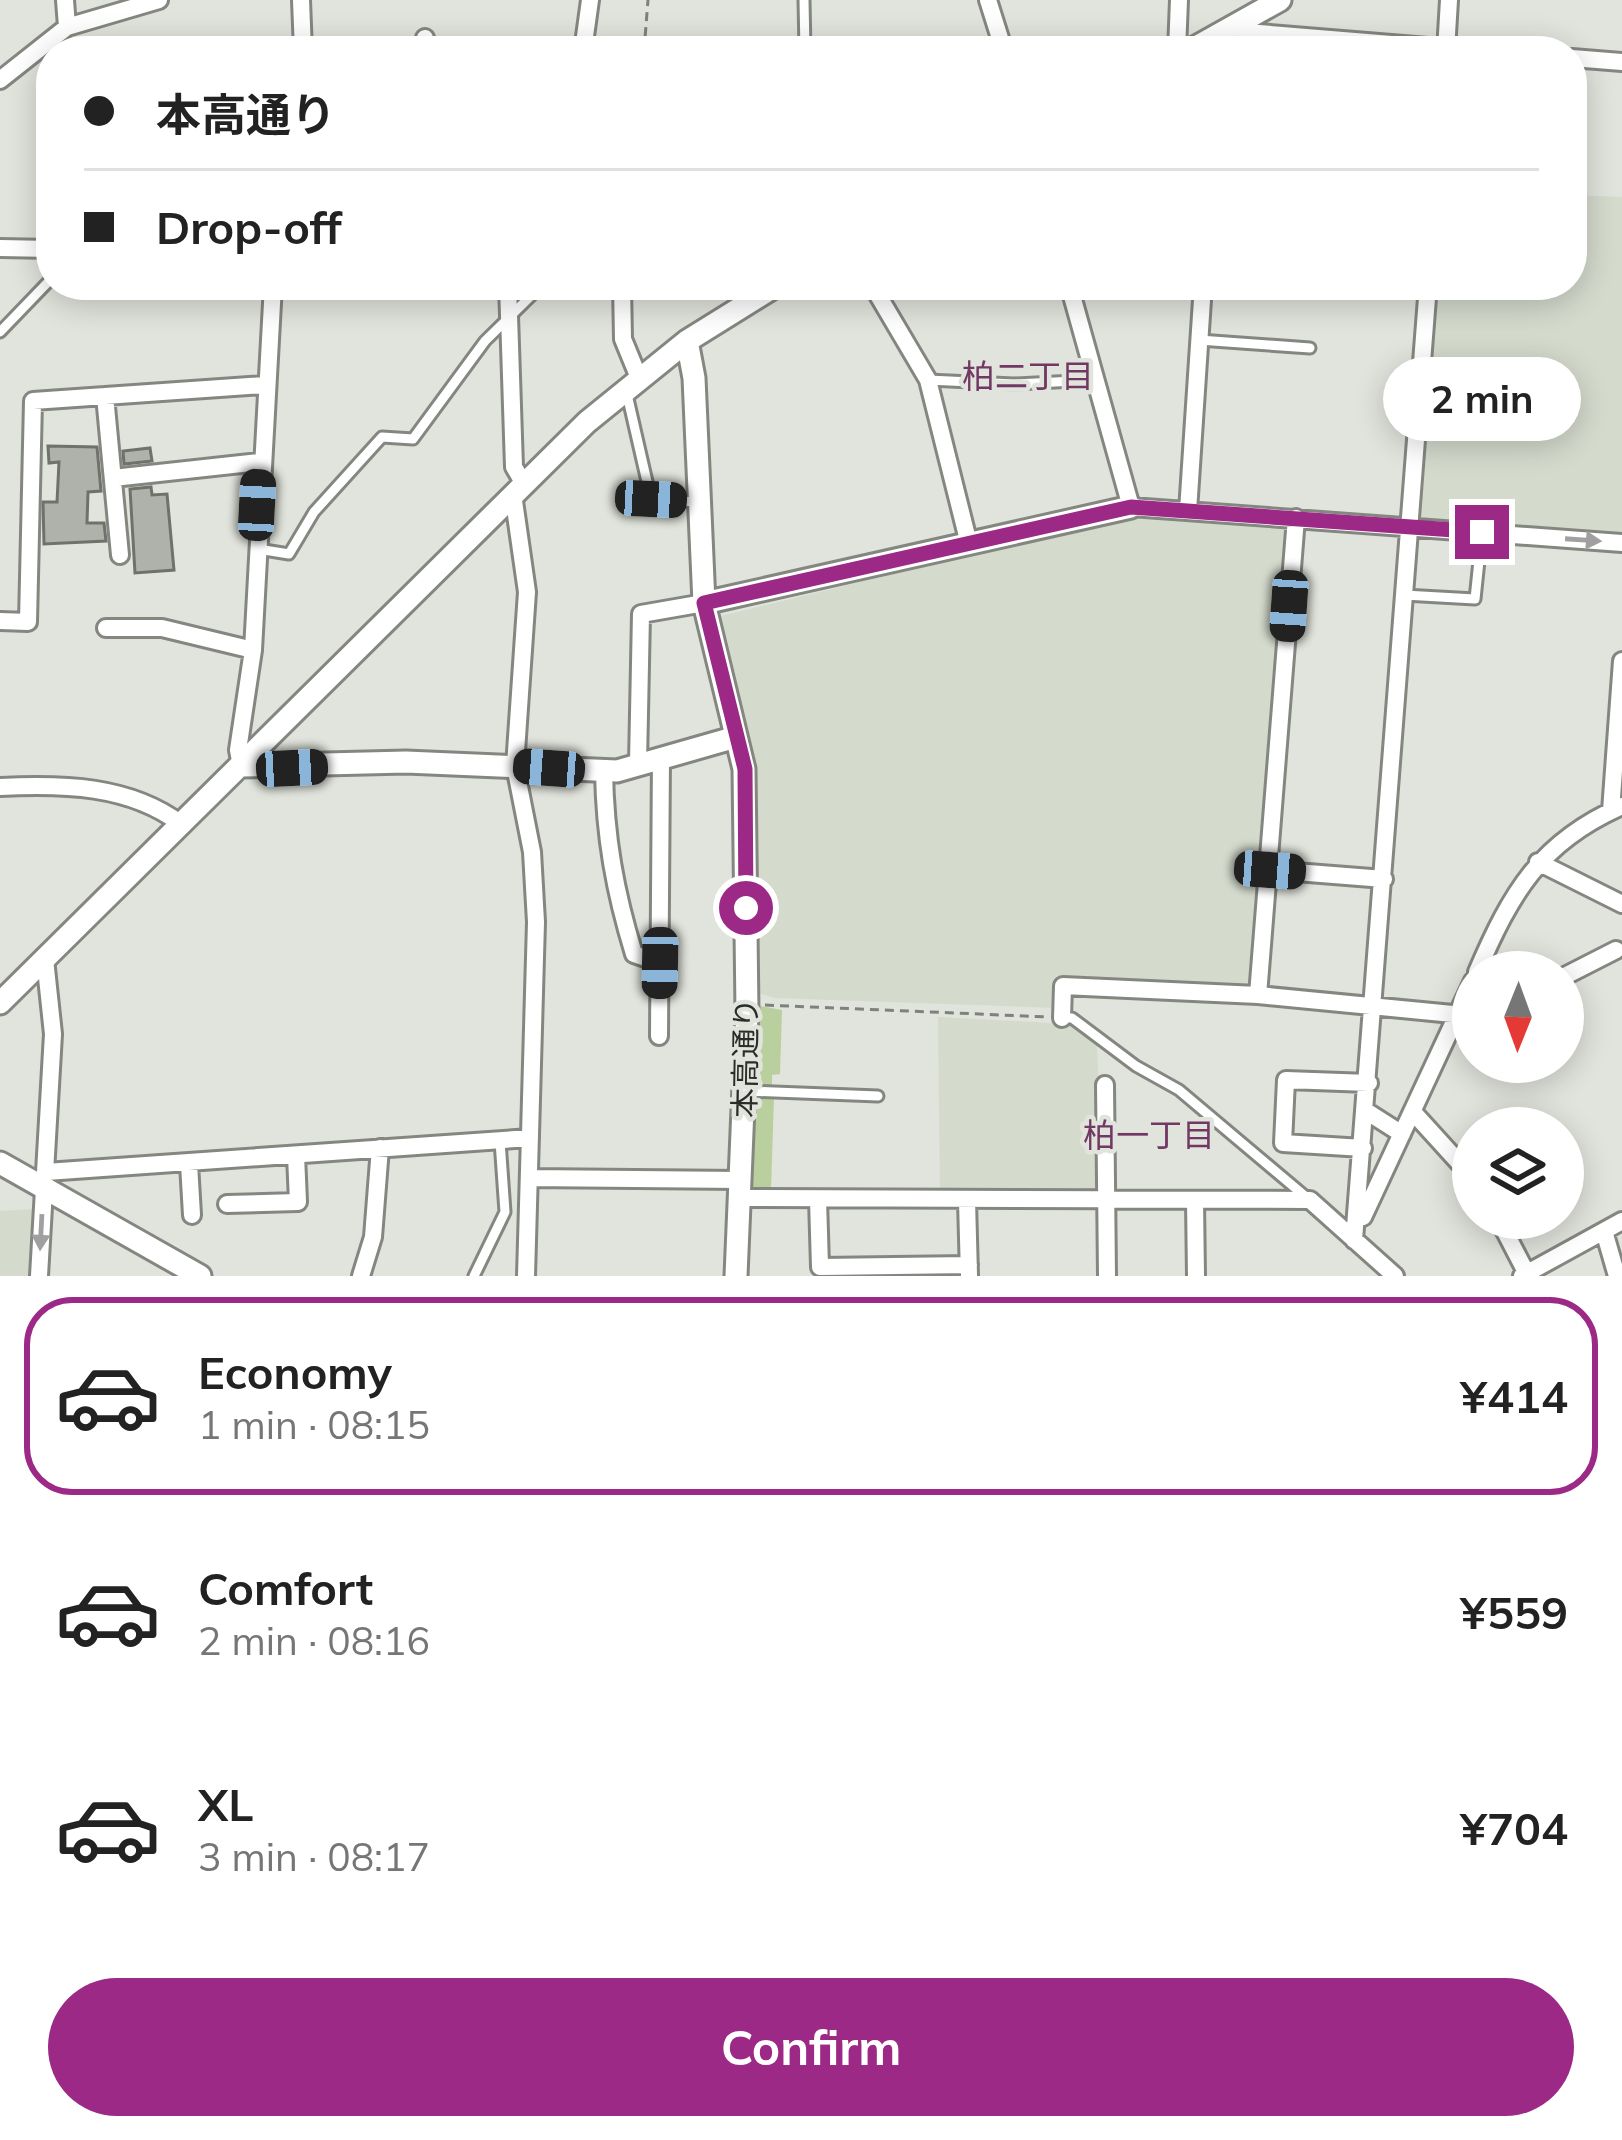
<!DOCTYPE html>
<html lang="en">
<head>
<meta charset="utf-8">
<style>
	body { margin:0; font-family:Mulish,"Noto Sans JP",sans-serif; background:#f2f2f2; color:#222; height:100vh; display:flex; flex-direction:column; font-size:45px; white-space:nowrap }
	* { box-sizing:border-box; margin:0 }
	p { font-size:39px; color:#767676 }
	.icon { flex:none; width:66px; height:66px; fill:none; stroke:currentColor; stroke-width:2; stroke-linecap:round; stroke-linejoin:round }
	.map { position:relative; height:1276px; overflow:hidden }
	.details { display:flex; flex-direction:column; background:#fff; flex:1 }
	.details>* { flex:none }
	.top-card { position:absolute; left:36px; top:36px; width:1551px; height:264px; border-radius:48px; box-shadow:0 6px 30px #0003; display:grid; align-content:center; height:264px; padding:0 48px; background:#fff }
	.needle { width:78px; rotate:181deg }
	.tools { position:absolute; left:1452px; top:951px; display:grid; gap:24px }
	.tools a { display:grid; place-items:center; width:132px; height:132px; border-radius:50%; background:#fff; box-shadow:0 6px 30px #0003; font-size:60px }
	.end { position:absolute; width:54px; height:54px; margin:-27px; border:15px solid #9c2986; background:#fff; box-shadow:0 0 0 6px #fff }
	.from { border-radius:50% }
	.bubble { position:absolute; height:84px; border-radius:42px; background:#fff; box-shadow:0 6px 30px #0003; font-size:39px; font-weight:700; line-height:84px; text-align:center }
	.car { position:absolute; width:36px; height:72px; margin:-36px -18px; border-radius:15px; box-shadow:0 0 9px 3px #0007; background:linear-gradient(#222 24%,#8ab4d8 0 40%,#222 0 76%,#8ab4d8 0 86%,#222 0) }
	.top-card b { display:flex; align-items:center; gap:42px; height:114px; font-size:45px }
	.top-card b+b { border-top:3px solid #e0e0e0 }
	.top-card i { width:30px; height:30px; background:#222 }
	ul { padding:21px 0 0; list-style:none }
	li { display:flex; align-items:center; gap:36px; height:198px; margin:0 24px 18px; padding:0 24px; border:6px solid transparent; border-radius:48px }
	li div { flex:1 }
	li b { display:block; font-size:45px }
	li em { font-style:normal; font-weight:700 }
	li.selected { border-color:#9c2986 }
	li>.icon { width:108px; height:108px; stroke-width:1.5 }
	.primary-button { display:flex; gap:24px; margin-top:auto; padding:24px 48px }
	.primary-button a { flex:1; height:138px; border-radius:72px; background:#9c2986; color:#fff; font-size:48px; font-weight:700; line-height:138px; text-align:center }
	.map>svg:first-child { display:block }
	.built { fill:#d4dacc }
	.green { fill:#b9cf9d }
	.building { fill:#afb2ab; stroke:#6f726b; stroke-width:3 }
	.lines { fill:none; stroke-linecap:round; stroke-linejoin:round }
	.service-casing { stroke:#848780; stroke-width:15 }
	.minor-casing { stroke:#848780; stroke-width:22 }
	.tertiary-casing { stroke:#848780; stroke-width:27 }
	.path { stroke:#7f827c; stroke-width:3; stroke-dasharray:9 6; stroke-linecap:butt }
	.service { stroke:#fff; stroke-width:9 }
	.minor { stroke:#fff; stroke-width:16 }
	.tertiary { stroke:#fff; stroke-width:21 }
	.oneway { fill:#9fa09f }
	.route { stroke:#9c2986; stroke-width:15 }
	.labels { text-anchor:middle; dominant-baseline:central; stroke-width:9; stroke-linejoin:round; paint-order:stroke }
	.street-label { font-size:30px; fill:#2a2c29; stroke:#e1e4dc }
	.neighbourhood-label { font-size:33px; fill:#713864; stroke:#e1e4dc }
</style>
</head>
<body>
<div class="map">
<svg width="1622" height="1276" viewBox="0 0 1622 1276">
	<rect width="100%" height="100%" fill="#e1e4dc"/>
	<path class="built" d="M1572,195L1622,197V534L1413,521L1431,285H1572Z
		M1135,515L1284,526L1289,532L1254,986L1059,982L1057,1008L775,998L754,992L753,767L717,617Z
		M938,1017L1071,1024L1097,1043L1102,1195H940Z
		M37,1209L34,1276H0V1211Z"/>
	<path class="green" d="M755,1005L782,1010L780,1074L772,1075V1086L753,1083Z
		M751,1098H774L771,1188L748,1187Z"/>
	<path class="building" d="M48,446L97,447L101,491L88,492L87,523H104L106,541L44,544L43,502H57L59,462L49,463Z
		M150,448L152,461L124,464L123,451Z
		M151,487L152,495L167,494L174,570L135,573L130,489Z"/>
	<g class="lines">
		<defs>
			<path id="service" d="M804,0L805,51
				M0,332L51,279
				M1199,340L1310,348
				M928,380L1014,384L1094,380
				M626,390L651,499L696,502
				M258,549L289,554L314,512L382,437L413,439L485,341L542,285
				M1404,595L1475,599L1482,532
				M1062,1018H1072L1136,1066L1179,1090L1306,1197
				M746,1091L878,1096
				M474,1276L505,1212L500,1141"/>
			<path id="minor" d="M65,0L67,27
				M301,0L303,51
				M988,0L1004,51
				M1237,25L1246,32L1477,51
				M423,51L425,38
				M583,51L590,0
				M1177,51L1179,0
				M1446,51L1449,0
				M1572,58L1622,62
				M0,80L67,27L159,0
				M0,248L51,249
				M508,285L514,467L524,484
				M622,285L623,339L639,378
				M872,285L928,380L969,544
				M1069,285L1131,507L1622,543
				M105,396L120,555
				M113,478L259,462
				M513,494L527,592L515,766L532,852L536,922L526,1276
				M1188,511L1203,285
				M1296,518L1258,995L1473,1016
				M0,621L28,622L33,401L264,385
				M106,628H162L253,650
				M638,763L641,614L704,603
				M241,766L238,750L253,650L273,285
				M604,771C605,837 615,892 634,954L660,963
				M0,787C63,784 129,785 181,824
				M1611,811L1622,661
				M1538,862L1622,904
				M1270,870L1384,879
				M1477,972C1511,893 1540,842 1622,806
				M1563,977L1616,950
				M1062,1018L1063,986L1258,995
				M659,1036L661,757
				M1105,1085L1107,1276
				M1366,1111L1402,1134
				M1413,1112L1473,1178
				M1363,1148L1283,1143L1286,1080L1369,1083
				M189,1164L192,1215
				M46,1172L530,1138
				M529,1178L741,1180
				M741,1198L1310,1200L1395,1276
				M818,1199L820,1267L969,1265
				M1195,1200L1196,1276
				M967,1201L969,1275
				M227,1204L298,1202L296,1155
				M1363,1217L1473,981
				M1498,1218L1528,1276
				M1604,1231L1617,1276
				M1354,1240L1428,285
				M39,1276L53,1034L45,959
				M361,1276L373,1237L380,1148
				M1522,1276L1622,1221"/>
			<path id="tertiary" d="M1189,51L1280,0
				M687,341L694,378L704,603L744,769L747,1012L736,1276
				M704,603L1131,507
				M241,766L406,762L617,771L736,737
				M0,1003L587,422L687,341L777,285
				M0,1163L200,1276"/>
		</defs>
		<use href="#service" class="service-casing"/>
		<use href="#minor" class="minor-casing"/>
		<use href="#tertiary" class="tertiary-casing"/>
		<path class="path" d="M644,51L648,0
			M765,1005L1049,1017"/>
		<use href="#service" class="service"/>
		<use href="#minor" class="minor"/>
		<use href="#tertiary" class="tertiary"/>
	</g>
	<defs><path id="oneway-solid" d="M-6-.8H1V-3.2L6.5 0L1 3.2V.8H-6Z" transform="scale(3)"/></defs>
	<g class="oneway">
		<use href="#oneway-solid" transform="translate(1583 540) rotate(4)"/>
		<use href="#oneway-solid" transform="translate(41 1232) rotate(93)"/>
	</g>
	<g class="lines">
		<path class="route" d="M746,908L745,769L704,603L1131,507L1482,532"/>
	</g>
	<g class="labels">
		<g class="street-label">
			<text transform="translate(745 1058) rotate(-89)">本高通り</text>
		</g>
		<g class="neighbourhood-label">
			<text x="1028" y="375">柏二丁目</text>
			<text x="1149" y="1134">柏一丁目</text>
		</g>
	</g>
</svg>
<div class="tools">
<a><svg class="needle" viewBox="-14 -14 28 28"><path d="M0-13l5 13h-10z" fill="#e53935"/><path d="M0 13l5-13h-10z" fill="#767676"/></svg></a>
<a><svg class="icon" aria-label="layers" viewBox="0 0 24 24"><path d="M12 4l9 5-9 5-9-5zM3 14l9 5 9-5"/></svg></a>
</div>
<i class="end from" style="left:746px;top:908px"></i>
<i class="end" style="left:1482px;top:532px"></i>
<div class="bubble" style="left:1383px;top:357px;width:198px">2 min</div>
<i class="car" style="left:651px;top:499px;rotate:93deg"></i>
<i class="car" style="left:257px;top:505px;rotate:3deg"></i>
<i class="car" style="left:1289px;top:606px;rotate:184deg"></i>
<i class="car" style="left:292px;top:768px;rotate:87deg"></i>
<i class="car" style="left:549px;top:768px;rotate:274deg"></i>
<i class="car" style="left:1270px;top:870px;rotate:94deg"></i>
<i class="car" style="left:660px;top:963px;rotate:181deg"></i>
<div class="top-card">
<b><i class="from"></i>本高通り</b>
<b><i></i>Drop-off</b>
</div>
</div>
<section class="details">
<ul>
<li class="selected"><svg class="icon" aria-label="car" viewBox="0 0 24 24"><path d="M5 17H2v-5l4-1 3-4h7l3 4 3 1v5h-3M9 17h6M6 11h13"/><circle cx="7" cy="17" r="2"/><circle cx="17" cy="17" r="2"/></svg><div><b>Economy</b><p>1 min · 08:15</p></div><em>¥414</em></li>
<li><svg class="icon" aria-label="car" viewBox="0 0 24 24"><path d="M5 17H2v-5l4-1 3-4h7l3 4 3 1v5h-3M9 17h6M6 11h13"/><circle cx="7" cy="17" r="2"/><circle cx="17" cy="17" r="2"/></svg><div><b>Comfort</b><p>2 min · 08:16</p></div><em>¥559</em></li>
<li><svg class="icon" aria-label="car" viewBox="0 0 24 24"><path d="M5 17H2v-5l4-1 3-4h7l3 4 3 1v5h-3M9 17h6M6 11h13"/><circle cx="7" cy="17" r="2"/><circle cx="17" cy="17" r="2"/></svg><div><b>XL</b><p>3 min · 08:17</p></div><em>¥704</em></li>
</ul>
<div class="primary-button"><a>Confirm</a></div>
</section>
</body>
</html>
